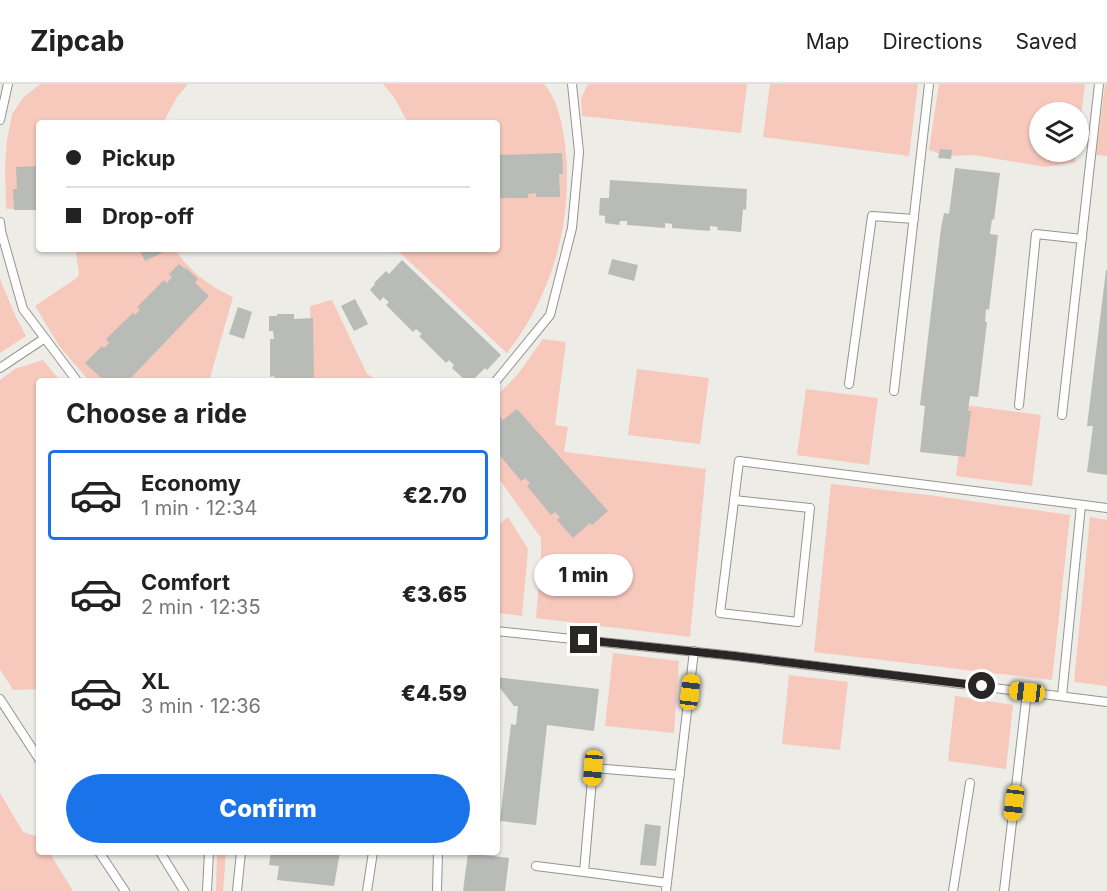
<!DOCTYPE html>
<html lang="en">
<head>
<meta charset="utf-8">
<style>
	body { margin:0; font-family:Inter,sans-serif; background:#f2f2f2; color:#222; height:100vh; display:flex; flex-direction:column; font-size:22px; white-space:nowrap }
	* { box-sizing:border-box; margin:0 }
	p { font-size:20px; color:#767676 }
	.icon { flex:none; width:33px; height:33px; fill:none; stroke:currentColor; stroke-width:2; stroke-linecap:round; stroke-linejoin:round }
	.map { position:relative; flex:1; overflow:hidden }
	.side { position:absolute; left:36px; top:294px; width:464px; height:477px; display:flex; flex-direction:column; background:#fff; border-radius:6px; box-shadow:0 2px 4px #0004 }
	.side>* { flex:none }
	.guide { position:absolute; left:36px; top:36px; width:464px; height:132px; border-radius:6px; box-shadow:0 2px 4px #0004; display:grid; align-content:center; height:132px; padding:0 30px; background:#fff }
	.buttons { position:absolute; left:1029px; top:18px; display:grid; gap:12px }
	.buttons a { display:grid; place-items:center; width:60px; height:60px; border-radius:50%; background:#fff; box-shadow:0 2px 4px #0004; font-size:30px }
	.end { position:absolute; width:27px; height:27px; margin:-14px; border:8px solid #282725; background:#fff; box-shadow:0 0 0 3px #fff }
	.from { border-radius:50% }
	.bubble { position:absolute; height:42px; border-radius:21px; background:#fff; box-shadow:0 2px 4px #0004; font-size:20px; font-weight:800; line-height:42px; text-align:center }
	.car { position:absolute; width:18px; height:36px; margin:-18px -9px; border-radius:8px; box-shadow:0 0 4px 2px #0007; background:linear-gradient(#f5c518 24%,#345 0 40%,#f5c518 0 76%,#345 0 86%,#f5c518 0) }
	.guide b { display:flex; align-items:center; gap:21px; height:57px; font-size:22px }
	.guide b+b { border-top:2px solid #e0e0e0 }
	.guide i { width:15px; height:15px; background:#222 }
	ul { padding:0; list-style:none }
	li { display:flex; align-items:center; gap:18px; height:90px; margin:0 12px 9px; padding:0 18px; border:3px solid transparent; border-radius:6px }
	li div { flex:1 }
	li b { display:block; font-size:22px }
	li em { font-style:normal; font-weight:800 }
	li.on { border-color:#1a73e8 }
	li>.icon { width:54px; height:54px; stroke-width:1.5 }
	h2 { padding:0 30px; font-size:27px; line-height:72px }
	.cta { display:flex; gap:12px; margin-top:auto; padding:12px 30px }
	.cta a { flex:1; height:69px; border-radius:36px; background:#1a73e8; color:#fff; font-size:24px; font-weight:800; line-height:69px; text-align:center }
	header { display:flex; align-items:center; gap:36px; box-sizing:border-box; height:84px; padding:0 30px; background:#fff; border-bottom:2px solid #e0e0e0 }
	header strong { font-size:28px }
	nav { display:flex; gap:33px; margin-inline-start:auto; font-size:21px }
	.map>svg:first-child { display:block }
	.green { fill:#f7c8bc }
	.building { fill:#b8bbb6 }
	.lines { fill:none; stroke-linecap:round; stroke-linejoin:round }
	.lane-casing { stroke:#95948e; stroke-width:10 }
	.lane { stroke:#fff; stroke-width:8 }
	.route { stroke:#282725; stroke-width:8 }
</style>
</head>
<body>
<header>
<strong>Zipcab</strong>
<nav><a>Map</a><a>Directions</a><a>Saved</a></nav>
</header>
<div class="map">
<svg width="1107" height="807" viewBox="0 0 1107 807">
	<rect width="100%" height="100%" fill="#edece6"/>
	<path class="green" d="M40,0H188L177,13L163,39H39V124L6,125L5,81L7,57L12,30L23,14Z
		M383,0H544C558,16 562,39 565,60C574,135 553,210 507,269L396,165H496V39H408L394,13Z
		M588,0H747L741,49L582,32L581,14Z
		M770,0H918L909,72L763,53Z
		M939,0H1085L1079,49L1078,28H1040V68H1076L1075,78L1045,83L974,71L946,72L929,66Z
		M1105,0H1107V72L1096,71Z
		M78,165H175C188,186 210,203 233,213L209,297H89L60,263L35,222L78,193L79,189L76,169Z
		M0,195L15,231L26,252L0,269Z
		M332,216L367,290L379,297H313L310,222Z
		M543,255L566,258L555,341L568,343L564,368L706,385L690,553L536,534L541,474V454L497,392L496,313L518,290Z
		M43,276L60,297H39V605L13,606L0,585V296L15,285Z
		M637,285L709,294L700,360L628,351Z
		M806,305L878,314L869,381L797,371Z
		M965,321L1041,331L1032,402L956,392Z
		M831,400L936,412L1070,431L1052,596L814,568Z
		M508,433L528,465L522,532L497,529V442Z
		M1090,433L1107,436V602L1074,598Z
		M613,569L679,577L674,649L605,642Z
		M789,591L848,598L840,666L782,660Z
		M955,612L1013,621L1006,685L948,677Z
		M0,709L23,748L39,753V768H49L73,807H0Z
		M217,768H226L223,807H216Z"/>
	<path class="building" d="M940,65L952,66L951,75L938,74Z
		M562,69L563,90H559L560,113H536V109L528,110V114H496V71Z
		M39,82V126H14L13,105H17L16,83Z
		M955,84L1000,89L994,136L992,135L990,150L998,151L989,226L986,225L985,238H987L978,313L970,312L968,327H971L965,373L920,368L925,322L920,321L941,144L944,129L949,130Z
		M610,96L747,105L746,126L743,125L741,148L717,146L718,143L710,142V147L672,144V140L665,139V144L627,141V137H620L619,141L605,139V132L599,131L600,114H609Z
		M139,165H170L145,177Z
		M612,175L638,181L634,197L608,190Z
		M402,176L501,271L487,286L485,284L472,297H466L452,284L454,281L449,276L446,279L419,252L422,250L416,245L413,248L386,221L389,218L383,213L380,217L370,206L375,200L374,199L386,187L389,190Z
		M179,180L185,185L186,184L198,195L195,199L209,212L128,297H100L102,295L85,279L102,262L104,264L109,259L106,255L133,229L135,231L140,226L137,223L164,196L167,199L172,193L169,190Z
		M1106,186H1107V391L1087,388L1093,342H1087Z
		M355,215L368,240L354,247L341,222Z
		M238,223L252,228L244,255L229,250Z
		M277,230H294V235L313,234L314,297H275L274,292L270,293V255H274L273,247H269V232H277Z
		M517,325L608,427L592,441L590,439L573,454L557,436L560,433L555,428L551,431L527,402L530,399L525,394L521,397L497,368L500,365L496,361V329L503,336Z
		M496,593L599,605L594,647L547,641L536,741L500,737L511,640L516,641L518,622H514L496,599Z
		M645,740L661,742L656,782L640,781Z
		M271,768H340L334,802L277,796L279,782L269,781Z
		M468,769L509,774L505,807H463Z"/>
	<g class="lines">
		<defs>
			<path id="lane" d="M0,36L8,0
				M0,138L1,147L23,225L77,297
				M0,284L45,254
				M496,297L550,231L572,144L579,68L572,0
				M849,300L872,132L914,135
				M894,307L929,0
				M1019,321L1036,150L1082,155
				M1062,331L1099,0
				M734,416L810,424L798,538L720,529L739,377L1107,424
				M496,547L735,572L1107,618
				M1062,612L1081,421
				M0,615L39,675
				M99,768L125,807
				M160,768L184,807
				M536,782L584,788
				M667,799L584,788L593,684L680,691
				M207,807L209,768
				M237,807L241,768
				M367,807L373,768
				M437,807L438,768
				M666,807L694,567
				M953,807L970,699
				M1004,807L1027,608"/>
		</defs>
		<use href="#lane" class="lane-casing"/>
		<use href="#lane" class="lane"/>
	</g>
	<g class="lines">
		<path class="route" d="M584,556L735,572L982,602"/>
	</g>
</svg>
<div class="buttons">
<a><svg class="icon" aria-label="layers" viewBox="0 0 24 24"><path d="M12 4l9 5-9 5-9-5zM3 14l9 5 9-5"/></svg></a>
</div>
<i class="end from" style="left:982px;top:602px"></i>
<i class="end" style="left:584px;top:556px"></i>
<div class="bubble" style="left:534px;top:470px;width:99px">1 min</div>
<i class="car" style="left:690px;top:608px;rotate:7deg"></i>
<i class="car" style="left:1027px;top:608px;rotate:277deg"></i>
<i class="car" style="left:593px;top:684px;rotate:185deg"></i>
<i class="car" style="left:1014px;top:719px;rotate:187deg"></i>
<div class="guide">
<b><i class="from"></i>Pickup</b>
<b><i></i>Drop-off</b>
</div>
<section class="side">
<h2>Choose a ride</h2>
<ul>
<li class="on"><svg class="icon" aria-label="car" viewBox="0 0 24 24"><path d="M5 17H2v-5l4-1 3-4h7l3 4 3 1v5h-3M9 17h6M6 11h13"/><circle cx="7" cy="17" r="2"/><circle cx="17" cy="17" r="2"/></svg><div><b>Economy</b><p>1 min · 12:34</p></div><em>€2.70</em></li>
<li><svg class="icon" aria-label="car" viewBox="0 0 24 24"><path d="M5 17H2v-5l4-1 3-4h7l3 4 3 1v5h-3M9 17h6M6 11h13"/><circle cx="7" cy="17" r="2"/><circle cx="17" cy="17" r="2"/></svg><div><b>Comfort</b><p>2 min · 12:35</p></div><em>€3.65</em></li>
<li><svg class="icon" aria-label="car" viewBox="0 0 24 24"><path d="M5 17H2v-5l4-1 3-4h7l3 4 3 1v5h-3M9 17h6M6 11h13"/><circle cx="7" cy="17" r="2"/><circle cx="17" cy="17" r="2"/></svg><div><b>XL</b><p>3 min · 12:36</p></div><em>€4.59</em></li>
</ul>
<div class="cta"><a>Confirm</a></div>
</section>
</div>
</body>
</html>
